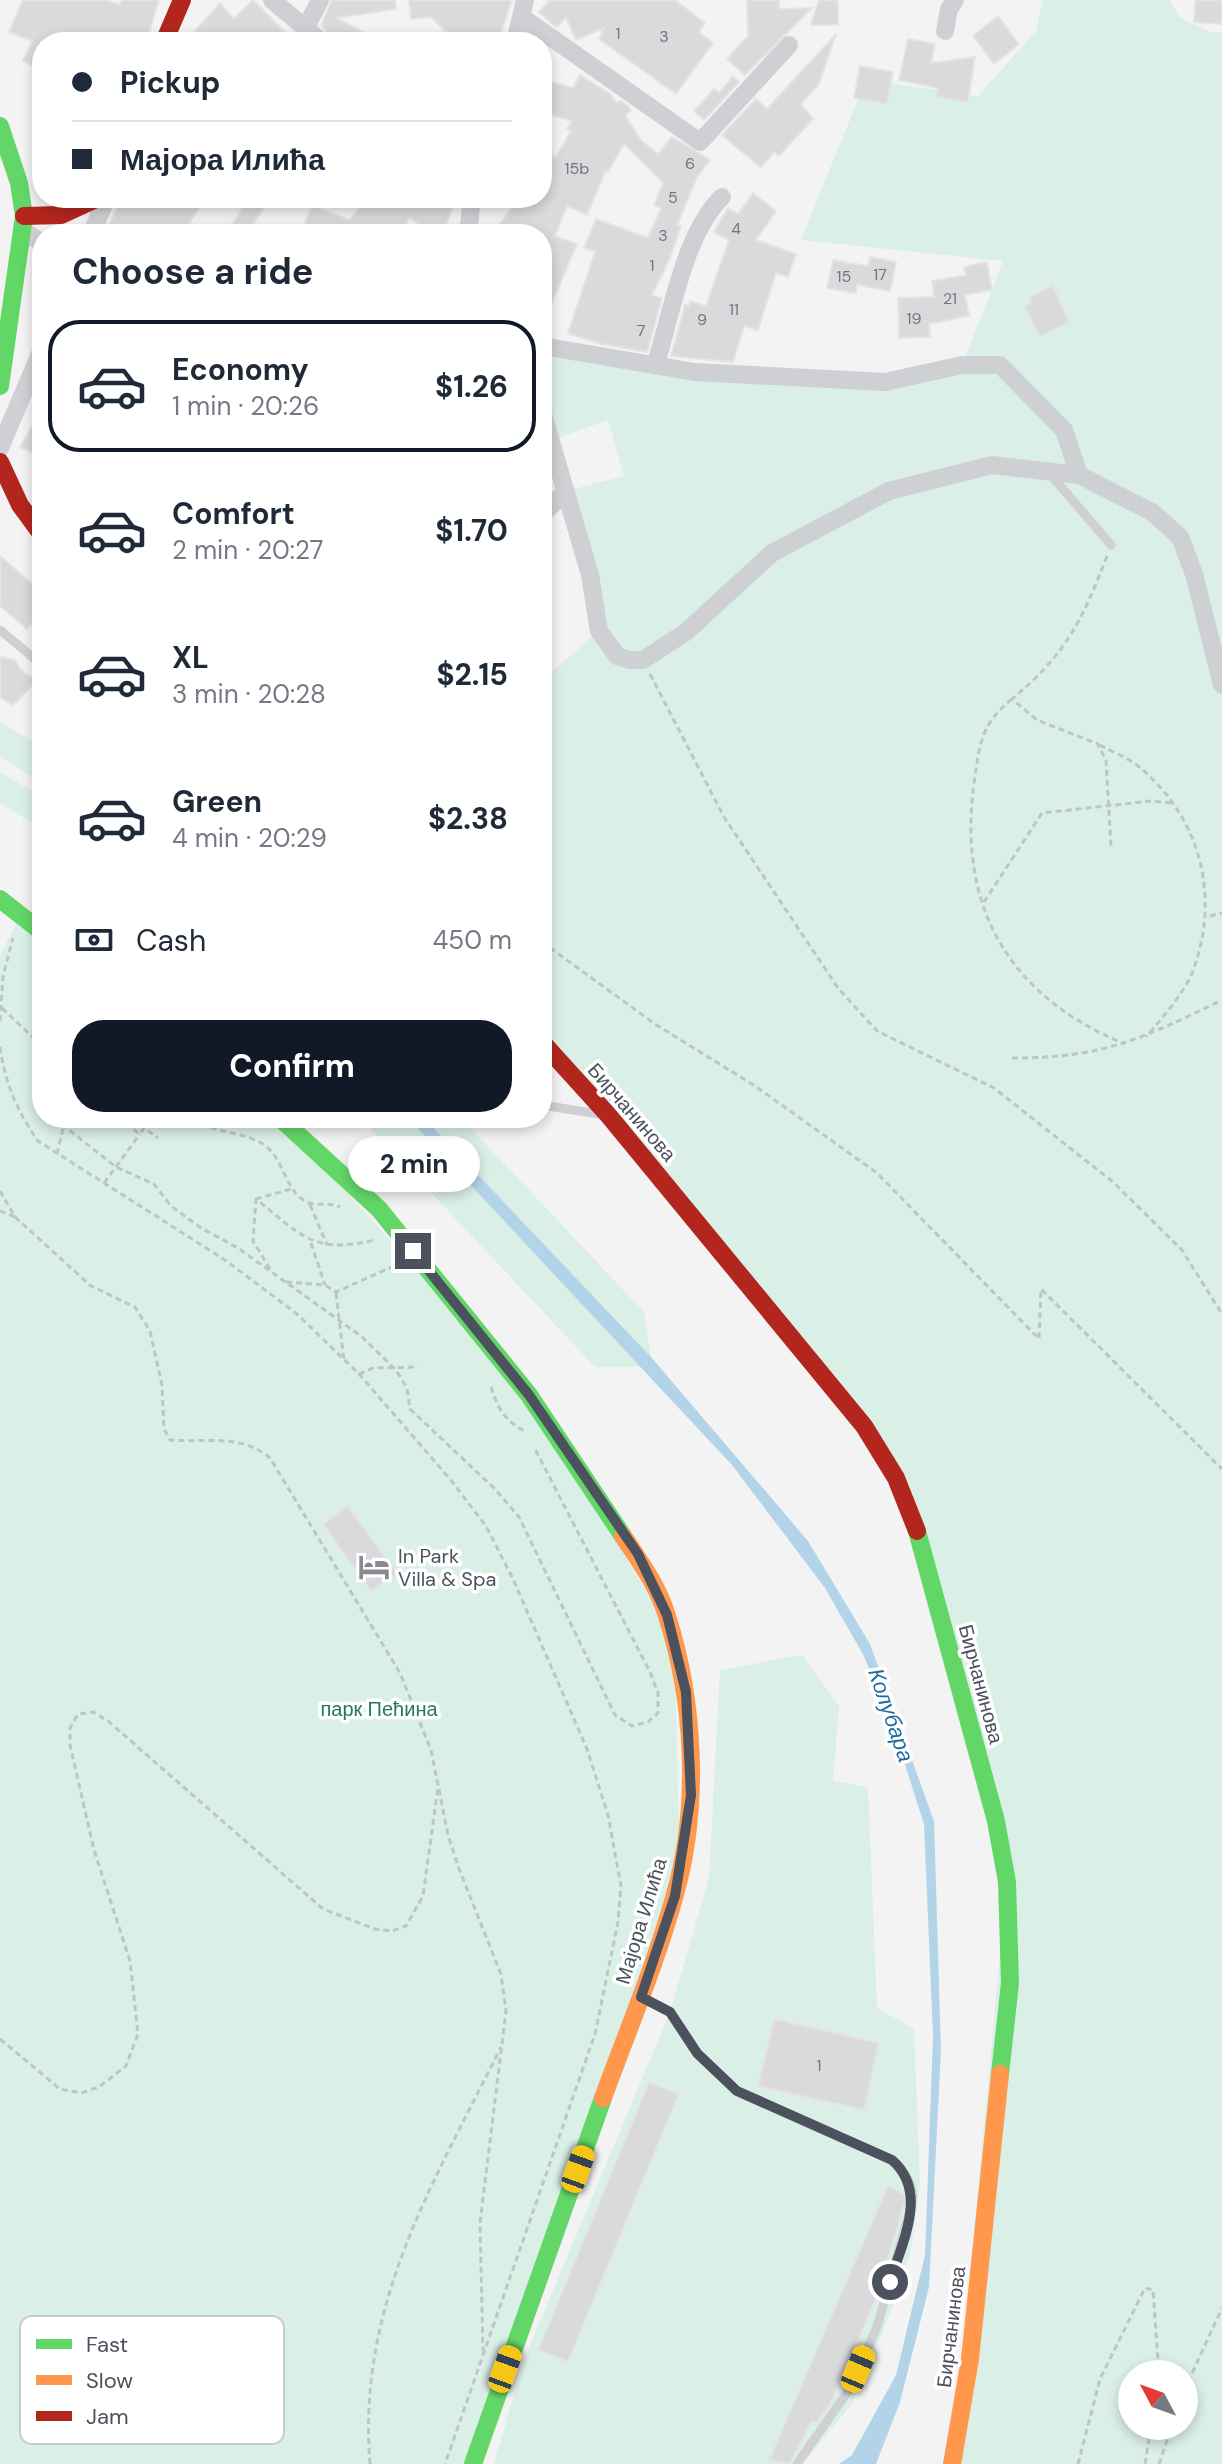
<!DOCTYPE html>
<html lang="en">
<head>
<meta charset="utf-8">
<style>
	body { margin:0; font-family:"DM Sans",sans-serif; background:#f2f2f3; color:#1f2937; height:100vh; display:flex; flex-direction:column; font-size:30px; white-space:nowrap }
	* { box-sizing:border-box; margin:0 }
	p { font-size:26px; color:#747a83 }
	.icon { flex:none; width:44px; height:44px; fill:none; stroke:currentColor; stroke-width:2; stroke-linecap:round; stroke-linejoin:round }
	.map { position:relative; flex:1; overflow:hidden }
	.drawer { position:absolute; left:32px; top:224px; width:520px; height:904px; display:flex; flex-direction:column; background:#fff; border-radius:32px; box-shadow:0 4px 12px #0003 }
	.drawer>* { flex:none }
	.hud { position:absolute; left:32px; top:32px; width:520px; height:176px; border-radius:32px; box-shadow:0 4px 12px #0003; display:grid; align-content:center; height:176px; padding:0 40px; background:#fff }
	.needle { width:52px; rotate:311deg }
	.buttons { position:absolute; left:1118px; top:2360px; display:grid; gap:16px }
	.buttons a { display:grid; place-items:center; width:80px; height:80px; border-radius:50%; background:#fff; box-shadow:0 4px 12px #0003; font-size:40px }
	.end { position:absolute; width:36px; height:36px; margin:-18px; border:10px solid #4b515d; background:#fff; box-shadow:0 0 0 4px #fff }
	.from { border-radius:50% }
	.bubble { position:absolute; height:56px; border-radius:28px; background:#fff; box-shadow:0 4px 12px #0003; font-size:26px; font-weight:700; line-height:56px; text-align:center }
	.car { position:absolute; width:24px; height:48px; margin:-24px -12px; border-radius:10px; box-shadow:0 0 6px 2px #0007; background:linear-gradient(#f5c518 24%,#345 0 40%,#f5c518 0 76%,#345 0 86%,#f5c518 0) }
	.hud b { display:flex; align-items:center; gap:28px; height:76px; font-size:30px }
	.hud b+b { border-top:2px solid #e0e1e3 }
	.hud i { width:20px; height:20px; background:#1f2937 }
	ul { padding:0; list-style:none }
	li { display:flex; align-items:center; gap:24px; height:132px; margin:0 16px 12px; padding:0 24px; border:4px solid transparent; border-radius:32px }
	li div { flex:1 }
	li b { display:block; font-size:30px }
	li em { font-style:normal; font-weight:700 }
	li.selected { border-color:#111827 }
	li>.icon { width:72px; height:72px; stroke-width:1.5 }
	h2 { padding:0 40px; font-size:36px; line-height:96px }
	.pay { display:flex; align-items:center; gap:20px; height:88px; padding:0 40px; font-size:30px }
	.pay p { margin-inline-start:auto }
	.button { display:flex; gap:16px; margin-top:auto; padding:16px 40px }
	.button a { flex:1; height:92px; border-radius:32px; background:#111827; color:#fff; font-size:32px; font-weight:700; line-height:92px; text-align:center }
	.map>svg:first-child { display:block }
	.green { fill:#daefe6; fill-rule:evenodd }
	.water { fill:#b3d4e8 }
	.building { fill:#dadadc; stroke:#e4e4e5; stroke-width:2 }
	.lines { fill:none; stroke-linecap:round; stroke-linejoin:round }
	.path { stroke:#bdc6c5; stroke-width:3; stroke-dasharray:6 4; stroke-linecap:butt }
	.lane { stroke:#ced0d3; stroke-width:9 }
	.street { stroke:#ced0d3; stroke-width:18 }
	.fast { stroke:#63d668; stroke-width:18 }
	.slow { stroke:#ff974d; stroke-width:18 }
	.jam { stroke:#b3261e; stroke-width:18 }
	.route { stroke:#4b515d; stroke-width:10 }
	.labels { text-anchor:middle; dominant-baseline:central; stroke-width:7; stroke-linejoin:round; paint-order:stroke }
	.number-label { font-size:16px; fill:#70757e }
	.street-label { font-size:20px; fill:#4b515d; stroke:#fff }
	.poi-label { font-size:20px; fill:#4b515d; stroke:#fff; text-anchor:start }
	.park-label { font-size:20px; fill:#22795d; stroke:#fff }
	.water-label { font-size:22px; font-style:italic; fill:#1c6ca0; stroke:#fff }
	.key { fill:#fff; stroke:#c9cbce; stroke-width:2 }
	.key-label { font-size:22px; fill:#4b515d }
</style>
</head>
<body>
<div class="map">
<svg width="1222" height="2464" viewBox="0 0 1222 2464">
	<rect width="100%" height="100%" fill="#f3f3f3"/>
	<path class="green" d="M1043,0H1170L1179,17L1210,32H1222V2464H952L1007,1882L896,1478L542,1042V680L599,631L566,491L624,476L608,420L552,440L542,411V346L656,363L885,382L962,365L1003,261L801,240L866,80L978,96L1036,31ZM1132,2374H1184V2426H1132Z
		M0,722L42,747V783L0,757Z
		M0,772L42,797V829L0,803Z
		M21,915L42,932V1118H280L528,1394L674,1638L680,1869L469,2464H0V955Z
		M361,1118H408L641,1367H595Z
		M424,1118H461L644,1312L651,1357Z
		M802,1655L839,1706L833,1781L868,1787L877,2008L914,2029L920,2184L910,2255L886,2324L851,2405L802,2464H494L525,2357L670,2012L709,1878L720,1670Z"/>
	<path class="water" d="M408,1118H424L651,1357L808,1541L870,1644L934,1821L941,2050L929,2287L900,2402L876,2464H839L852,2455L896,2375L925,2255L933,2036L924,1824L899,1746L864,1656L825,1588L732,1465Z"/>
	<path class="building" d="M23,0H106L120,5L122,0H159L146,42H42V70L23,61L32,41L9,32Z
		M253,0L295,42H250L242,34L234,42H185L220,3L234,19Z
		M332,0H395L396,9L337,18L381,42H334L321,25Z
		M409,0H512L498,42H457L431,17L411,19Z
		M550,0H675L705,23L699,32L713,43L676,94L599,39L604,28L576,40L566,17L557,27L551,23L539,12Z
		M747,0H779V9L812,8L745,75L727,59L748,36Z
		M819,0H838V25H811Z
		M1195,0H1222V24L1194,22Z
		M998,16L1019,44L994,64L973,36Z
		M836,34L819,84L801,104L813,119L779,156L774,152L761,168L722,135L756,99L767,109Z
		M908,39L935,44L931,63L975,57L968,102L936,97L938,88L899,80Z
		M860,66L893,72L887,104L854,98Z
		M580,75L610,94L617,103L620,101L628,106L631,111L625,115L641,140L658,154L672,137L710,160L696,179L677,225L681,226L670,258L652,295L662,298L647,352L601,344L568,333L595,252L584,248L596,219L648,238L661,208L654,205L663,183L624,144L608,172L606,170L587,215L567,206L555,236L577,244L542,326V234H492L519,198H542V179L553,155L556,157L571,131L567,129L572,121L542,112V79L573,88Z
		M733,76L739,82L704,120L694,111L714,89L719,93Z
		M753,193L776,211L756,240L796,254L788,277L776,273L758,330L744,326L733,362L671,356L685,305L689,306L690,301L706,306L729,240L714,232L728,208L738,214Z
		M122,198H207L189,223L211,234H104Z
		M249,198H271L246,234H226Z
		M366,198H456L443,234H433L410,218L397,234H301L312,206L350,220Z
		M870,257L896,262L890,291L857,285L856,293L827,288L833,260L868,266Z
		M987,262L992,290L965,295L969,316L929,324L930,337L899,338L898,298L934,297L932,281L966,275L964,267Z
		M1053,285L1069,322L1040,337L1024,306L1031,302L1029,298Z
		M32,426L42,431V458L20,447Z
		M0,556L42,592V611L27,629L0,606Z
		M0,657L15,660L21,670L34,679L31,687L13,705L0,697Z
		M348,1506L397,1573L371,1591L323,1524Z
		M774,2019L879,2043L864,2110L758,2086Z
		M649,2082L679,2094L568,2362L538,2350Z
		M888,2185L905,2195V2202L876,2299L829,2406L817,2422H811L790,2464L769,2460Z"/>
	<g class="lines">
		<path class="path" d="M1107,556C1082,621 1066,654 1012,699L1037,720L1098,744L1106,761L1111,846
			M650,674L724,817L838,988L877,1031L994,1088L1113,1182L1182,1250L1222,1314
			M1012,699C980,725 980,744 974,783C957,908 1010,997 1125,1044
			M1100,745C1112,752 1127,757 1138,766C1203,819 1222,902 1190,978C1178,1000 1162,1018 1146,1037
			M984,902L1042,813L1151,801L1172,803
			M1210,916L1222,913
			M542,942L655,1024L755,1086L877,1173L1039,1339L1041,1289L1222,1469
			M2,1008L42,1046
			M0,1021L3,976L13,938
			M0,1047C5,1083 17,1111 38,1141L225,1260L297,1314L359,1374L450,1479L486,1526L513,1579L587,1749L608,1815L621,1886L618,1922L595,2034L445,2464
			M1012,1058C1104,1058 1141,1039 1222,1000
			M54,1118L116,1167L154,1184L171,1206L201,1228L238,1248L361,1336L396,1370L407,1388L410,1409L495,1489L519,1517L615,1715L632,1726L648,1722L658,1713V1693L650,1672L535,1449
			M117,1118L140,1134L144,1128L158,1138
			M193,1118C214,1134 242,1131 263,1144C285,1158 284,1193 309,1203C319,1206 330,1202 340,1207
			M57,1154L63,1129L71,1118
			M104,1183L140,1134
			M0,1191L15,1217L91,1286L135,1307L150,1331L162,1385L164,1429L170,1440C205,1443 241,1433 270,1458L400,1673L431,1750L448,1835L459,1869L501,1974L506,2011L480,2223L483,2351
			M256,1199L291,1189
			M310,1205L327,1245
			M0,1211L15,1217
			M311,1243L325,1285
			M270,1269L253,1241L256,1199C300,1234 313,1255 374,1240
			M286,1282L325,1285L336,1292L394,1266
			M336,1293L344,1360
			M359,1374L373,1368L418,1367
			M491,1387C498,1409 505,1421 526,1432
			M0,2039L60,2089L81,2093L99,2087L126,2066L138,2034L130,1961L94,1850L70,1745V1728L78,1714L93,1712L108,1721L323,1909L375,1929L392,1931L406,1926L423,1896L438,1787
			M1184,2391L1222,2308
			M370,2464C357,2305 433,2184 501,2047
			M1078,2464L1100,2379L1145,2288L1153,2290L1159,2374
			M1145,2464L1151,2426
			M1159,2464L1172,2426"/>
		<path class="lane" d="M1050,474L1111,545
			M0,630L42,665
			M542,1105L598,1114
			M644,1999L670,2012L697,2053L737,2091L892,2160C905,2172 915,2185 912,2203L877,2327L849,2390L797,2464"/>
		<path class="street" d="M272,0L322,42
			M522,17L700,142L789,45
			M305,29L320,0
			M945,31L949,9L955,0
			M515,42L525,0
			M24,231L42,243
			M91,234L107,198
			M468,234L472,198
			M542,346L695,372L885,382L962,365H1000L1064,430L1079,475
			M656,363C672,313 684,234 722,197
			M542,411L590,575L599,631L617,656L629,660H643L686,632L772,553L889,491L992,465L1079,475L1152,512L1180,537L1194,574L1222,685
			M0,448L42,349
			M542,515L566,491"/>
		<path class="fast" d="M0,126L19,183L24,216L0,386
			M0,899L42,932
			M280,1118L379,1209L529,1395L623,1536
			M917,1531L996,1821L1007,1882L1010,1983L1000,2074
			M473,2464L603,2098"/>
		<path class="slow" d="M603,2098C627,2032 655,1966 674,1898C700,1809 695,1704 667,1616C658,1586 640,1562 623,1536
			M952,2464L970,2359L1000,2074"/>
		<path class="jam" d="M164,42L182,0
			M24,216L61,215L98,198
			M0,462L20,505L42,535
			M542,1042L609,1116L864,1426L896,1478L917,1531"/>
	</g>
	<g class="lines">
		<path class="route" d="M413,1251L529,1395L638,1554L667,1615L686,1692L691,1795L675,1896L641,1997L670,2012L697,2053L737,2091L892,2160C929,2192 902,2242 890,2282"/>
	</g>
	<defs>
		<symbol id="hotel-bare" viewBox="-9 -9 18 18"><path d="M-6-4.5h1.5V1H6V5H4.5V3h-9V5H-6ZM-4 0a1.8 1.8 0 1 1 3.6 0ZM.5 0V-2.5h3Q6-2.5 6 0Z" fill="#868a92" stroke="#fff" stroke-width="2.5" paint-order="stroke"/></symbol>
	</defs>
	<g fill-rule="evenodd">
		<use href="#hotel-bare" x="352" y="1545" width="44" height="44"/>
	</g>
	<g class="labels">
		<g class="number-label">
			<text x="618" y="33">1</text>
			<text x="664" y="36">3</text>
			<text x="690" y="163">6</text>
			<text x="577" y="168">15b</text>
			<text x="673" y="197">5</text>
			<text x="736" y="228">4</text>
			<text x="663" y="235">3</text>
			<text x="652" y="265">1</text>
			<text x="880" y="274">17</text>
			<text x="844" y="276">15</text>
			<text x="950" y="298">21</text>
			<text x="734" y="309">11</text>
			<text x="914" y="318">19</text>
			<text x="702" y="319">9</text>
			<text x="641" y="330">7</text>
			<text x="819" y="2065">1</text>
		</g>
		<g class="street-label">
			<text transform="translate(632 1112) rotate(49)">Бирчанинова</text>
			<text transform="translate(981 1684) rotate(75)">Бирчанинова</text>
			<text transform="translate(641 1921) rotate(-73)">Мајора Илића</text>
			<text transform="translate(951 2327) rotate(-83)">Бирчанинова</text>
		</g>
		<g class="poi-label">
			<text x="398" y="1556">In Park<tspan x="398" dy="23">Villa &amp; Spa</tspan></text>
		</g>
		<g class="park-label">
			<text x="379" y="1709">парк Пећина</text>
		</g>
		<g class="water-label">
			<text transform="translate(891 1715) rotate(71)">Колубара</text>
		</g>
	</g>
	<rect x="20" y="2316" width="264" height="128" rx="12" class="key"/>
	<rect x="36" y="2339" width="36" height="10" fill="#63d668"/>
	<rect x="36" y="2375" width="36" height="10" fill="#ff974d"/>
	<rect x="36" y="2411" width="36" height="10" fill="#b3261e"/>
	<g class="key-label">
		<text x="86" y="2352">Fast</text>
		<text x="86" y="2388">Slow</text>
		<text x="86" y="2424">Jam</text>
	</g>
</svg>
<div class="buttons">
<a><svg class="needle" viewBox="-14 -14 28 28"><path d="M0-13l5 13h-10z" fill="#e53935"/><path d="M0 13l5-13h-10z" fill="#747a83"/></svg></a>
</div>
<i class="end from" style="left:890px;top:2282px"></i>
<i class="end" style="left:413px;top:1251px"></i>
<div class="bubble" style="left:348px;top:1136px;width:132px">2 min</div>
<i class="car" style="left:578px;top:2169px;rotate:20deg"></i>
<i class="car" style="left:505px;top:2369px;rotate:20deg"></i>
<i class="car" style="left:858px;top:2369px;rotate:23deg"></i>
<div class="hud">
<b><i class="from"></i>Pickup</b>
<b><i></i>Мајора Илића</b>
</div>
<section class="drawer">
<h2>Choose a ride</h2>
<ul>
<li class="selected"><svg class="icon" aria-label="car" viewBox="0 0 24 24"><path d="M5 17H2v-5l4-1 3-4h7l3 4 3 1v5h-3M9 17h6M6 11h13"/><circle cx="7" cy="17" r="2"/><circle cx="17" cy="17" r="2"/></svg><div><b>Economy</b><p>1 min · 20:26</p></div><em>$1.26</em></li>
<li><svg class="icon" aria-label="car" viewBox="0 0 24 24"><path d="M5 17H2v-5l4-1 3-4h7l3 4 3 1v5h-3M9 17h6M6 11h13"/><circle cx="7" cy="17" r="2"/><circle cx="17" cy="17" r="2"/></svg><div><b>Comfort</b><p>2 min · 20:27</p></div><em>$1.70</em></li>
<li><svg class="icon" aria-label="car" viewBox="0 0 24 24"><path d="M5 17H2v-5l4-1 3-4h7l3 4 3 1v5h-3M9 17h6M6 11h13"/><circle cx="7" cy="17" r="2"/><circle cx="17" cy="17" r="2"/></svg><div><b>XL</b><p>3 min · 20:28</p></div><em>$2.15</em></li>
<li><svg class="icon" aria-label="car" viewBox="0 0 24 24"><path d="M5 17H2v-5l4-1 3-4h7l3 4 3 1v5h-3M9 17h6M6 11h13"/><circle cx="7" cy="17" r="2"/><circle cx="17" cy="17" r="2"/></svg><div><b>Green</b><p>4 min · 20:29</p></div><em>$2.38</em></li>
</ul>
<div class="pay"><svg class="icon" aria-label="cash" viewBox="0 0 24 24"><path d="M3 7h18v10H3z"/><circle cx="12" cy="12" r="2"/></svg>Cash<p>450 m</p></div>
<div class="button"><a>Confirm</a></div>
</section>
</div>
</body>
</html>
